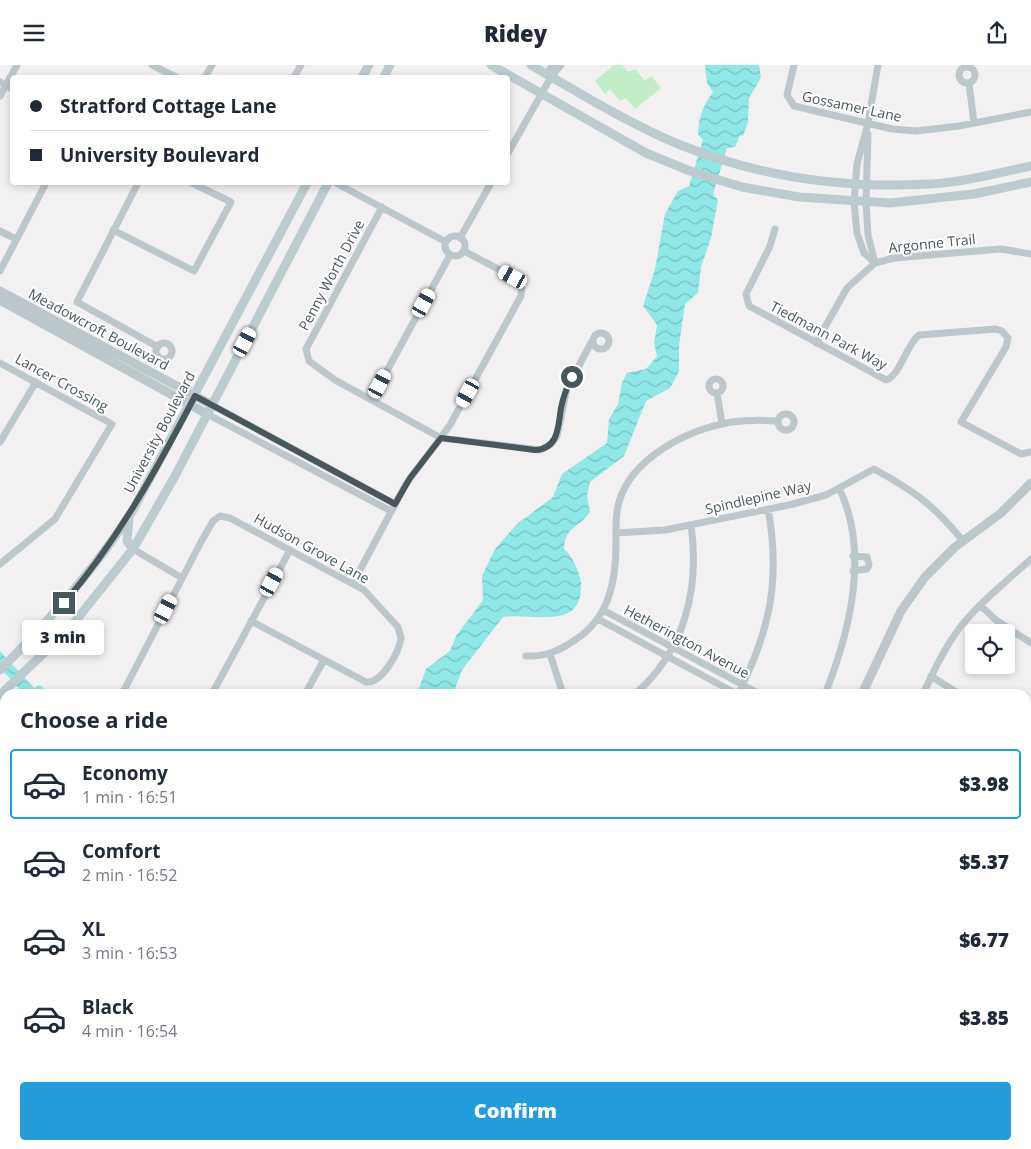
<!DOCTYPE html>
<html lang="en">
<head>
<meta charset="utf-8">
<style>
	body { margin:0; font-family:"Open Sans",sans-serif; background:#f6f6f7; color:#1f2937; height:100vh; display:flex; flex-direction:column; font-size:19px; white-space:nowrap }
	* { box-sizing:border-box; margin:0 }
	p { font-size:16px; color:#747a83 }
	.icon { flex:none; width:28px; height:28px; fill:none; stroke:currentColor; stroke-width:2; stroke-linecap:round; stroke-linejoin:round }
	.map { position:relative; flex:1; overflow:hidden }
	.panel { position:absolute; left:0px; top:624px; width:1031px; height:461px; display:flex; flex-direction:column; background:#fff; border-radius:15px 15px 0 0; box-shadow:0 2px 8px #0003 }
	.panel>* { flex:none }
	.guide { position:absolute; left:10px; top:10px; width:500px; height:110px; border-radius:5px; box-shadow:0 2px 8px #0003; display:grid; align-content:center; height:110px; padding:0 20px; background:#fff }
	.fabs { position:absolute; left:965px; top:559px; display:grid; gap:10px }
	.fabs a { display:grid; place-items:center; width:50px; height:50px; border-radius:5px; background:#fff; box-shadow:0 2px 8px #0003; font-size:25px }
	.end { position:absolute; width:22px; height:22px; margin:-11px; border:6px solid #48575c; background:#fff; box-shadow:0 0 0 2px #fff }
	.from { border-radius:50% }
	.bubble { position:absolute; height:35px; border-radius:5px; background:#fff; box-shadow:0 2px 8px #0003; font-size:16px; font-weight:800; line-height:35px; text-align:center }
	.car { position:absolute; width:15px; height:30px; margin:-15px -8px; border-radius:6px; box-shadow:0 0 4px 1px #0007; background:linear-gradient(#fff 24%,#345 0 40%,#fff 0 76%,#345 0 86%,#fff 0) }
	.guide b { display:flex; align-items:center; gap:18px; height:48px; font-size:19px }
	.guide b+b { border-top:1px solid #e0e1e3 }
	.guide i { width:12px; height:12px; background:#1f2937 }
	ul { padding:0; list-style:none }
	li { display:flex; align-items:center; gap:15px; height:70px; margin:0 10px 8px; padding:0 10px; border:2px solid transparent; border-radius:5px }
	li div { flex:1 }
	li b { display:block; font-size:19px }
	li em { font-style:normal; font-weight:800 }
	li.selected { border-color:#229cda }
	li>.icon { width:45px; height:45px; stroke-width:1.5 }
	h2 { padding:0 20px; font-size:22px; line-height:60px }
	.primary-button { display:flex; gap:10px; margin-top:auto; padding:10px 20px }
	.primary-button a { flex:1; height:58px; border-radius:5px; background:#229cda; color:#fff; font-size:20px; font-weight:800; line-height:58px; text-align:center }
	header { display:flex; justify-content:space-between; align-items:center; height:65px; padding:0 20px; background:#fff; font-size:22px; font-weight:800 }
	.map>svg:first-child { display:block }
	.park { fill:#c1edc8 }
	.water { fill:url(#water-waves) }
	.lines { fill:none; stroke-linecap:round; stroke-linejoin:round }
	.minor { stroke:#bcc7cc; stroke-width:7 }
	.tertiary { stroke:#bcc7cc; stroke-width:9 }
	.secondary { stroke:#bccbd0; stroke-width:9 }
	.route { stroke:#48575c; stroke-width:6 }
	.labels { text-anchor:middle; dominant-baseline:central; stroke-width:4; stroke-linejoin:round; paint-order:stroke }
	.street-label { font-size:14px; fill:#48575c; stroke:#fff }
</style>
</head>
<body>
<header><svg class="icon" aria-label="menu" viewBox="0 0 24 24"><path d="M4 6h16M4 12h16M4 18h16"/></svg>Ridey<svg class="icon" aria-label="share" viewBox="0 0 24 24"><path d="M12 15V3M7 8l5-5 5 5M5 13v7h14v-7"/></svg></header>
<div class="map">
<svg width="1031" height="1084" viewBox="0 0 1031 1084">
	<defs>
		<pattern id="water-waves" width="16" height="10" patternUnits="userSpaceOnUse" patternTransform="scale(1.25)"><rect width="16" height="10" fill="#90e8e6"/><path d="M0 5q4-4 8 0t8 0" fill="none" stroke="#78bfbe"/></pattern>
	</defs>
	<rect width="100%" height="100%" fill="#f2f0f0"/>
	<path class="park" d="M614,0H622L628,7L635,4L645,16L651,11L661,23L635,44L626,33L620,36L610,24L605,29L595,16Z"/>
	<path class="water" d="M705,0H759L761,13L749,33L748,57L743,71L740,70L735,82L727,83L713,129L718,135L711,173L701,202L698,228L685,239L679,280V306L670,323L646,336L624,391L590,417L587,431L590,447C578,464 565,461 564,484C572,490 580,508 581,518C583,568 533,547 503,552L462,605L453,629H417L426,604L450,586L456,571L483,535L482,511L495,484L517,459L553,432L562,409L607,378L609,354L618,339L622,318L627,308L646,304L657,291L654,278L657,260L643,241L655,204L665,149L678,126L689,121L703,75L698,69C698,54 703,40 713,27L707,18Z
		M0,586L34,623L40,620L50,629H24L0,603Z"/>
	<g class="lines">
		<path class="minor" d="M152,0L176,12
			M794,0L787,30L794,41L892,64L916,66L959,61L1031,47
			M959 10a8 8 0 1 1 16 0a8 8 0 1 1-16 0Z
			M205,12L212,0
			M294,12L301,0
			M551,12L550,4L553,0
			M0,17L12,24
			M969,18L974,58
			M0,31L17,0
			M868,69L866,137L868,170L875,198
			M508,88L551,12L561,0
			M138,118L77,237L158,282
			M336,118L446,177
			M382,142L306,284L309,296L335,315L441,373L540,385L551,379L557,371L567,323L591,278
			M775,164L770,181L746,229L749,241L886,315C900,311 906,280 919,270L996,264L1002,266L1008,273L1006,282L961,357L1021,389L1031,387
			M113,165L194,206L231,137L192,118
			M0,166L16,174
			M445 181a10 10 0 1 1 20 0a10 10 0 1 1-20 0Z
			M460,173L491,118
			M875,198L864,188L857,168L854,137L857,99L868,58L878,0
			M0,206L46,118
			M593 276a8 8 0 1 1 16 0a8 8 0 1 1-16 0Z
			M816,278L847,223L875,198L894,193L1001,184L1031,189
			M156 286a8 8 0 1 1 16 0a8 8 0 1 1-16 0Z
			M0,298L112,359L55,454L0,499
			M709 321a7 7 0 1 1 14 0a7 7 0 1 1-14 0Z
			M717,328L722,359
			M371,335L450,190
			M212,340L395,439
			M207,349L391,446
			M778 357a8 8 0 1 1 16 0a8 8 0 1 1-16 0Z
			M0,377L36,317
			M616,468L665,465L789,440L826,430L874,404C914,426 934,440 963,476
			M133,484L182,513
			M853,491L867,492L869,500L867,504L853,506
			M353,518L406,419L450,360L521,231L522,222L517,214L464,186
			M980,540L996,555L1031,578
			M603,545L760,629
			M598,554L737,629
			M550,589L563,629
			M526,591C545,592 559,586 575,575C609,553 616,517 616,478C616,464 615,450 619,437C632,392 689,364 732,357C748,355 763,355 778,356
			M931,611L959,629
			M122,629L201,477L213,456L220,451L230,453L364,525L398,562L401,573C399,587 382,619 366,617L251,556
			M212,629L290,485
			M305,629L324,595
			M635,629C685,586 700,523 691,460
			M738,629C770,566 781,514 768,444
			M825,629C850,567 870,486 839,423
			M923,629C934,605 945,582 961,561C981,536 1007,516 1031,494
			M1026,676L1031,672
			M1026,994L1031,995
			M705,1080L713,1084
			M618,1084L619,1080
			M808,1084L810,1080
			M930,1084L932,1080"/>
		<path class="tertiary" d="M0,226L212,340
			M0,235L207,349
			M862,629L901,546L925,512L955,482L1001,448L1031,418
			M0,778L5,781
			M0,788L5,791
			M563,1084L564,1080"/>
		<path class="secondary" d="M491,0L646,88L690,106L742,122L799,132L890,138L974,129L1031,117
			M531,0C576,26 630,59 678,79C759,112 843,124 930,119C964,117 998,108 1031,101
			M362,12L369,0
			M384,12L390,0
			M129,452L127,476L133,484
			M0,605C50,555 95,504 133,445L307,118
			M0,630L69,564L133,484L175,411L328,118"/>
	</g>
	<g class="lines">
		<path class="route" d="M64,538C118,475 157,404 195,331L395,439L410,413L441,373L535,385C559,384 558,361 561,343C563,332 567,322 572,312"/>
	</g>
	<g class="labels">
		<g class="street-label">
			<text transform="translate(852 41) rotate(12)">Gossamer Lane</text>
			<text transform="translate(932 178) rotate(-6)">Argonne Trail</text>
			<text transform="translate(331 210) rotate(-62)">Penny Worth Drive</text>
			<text transform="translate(99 264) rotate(28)">Meadowcroft Boulevard</text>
			<text transform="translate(829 270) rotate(28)">Tiedmann Park Way</text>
			<text transform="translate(62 317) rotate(29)">Lancer Crossing</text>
			<text transform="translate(159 367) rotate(-62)">University Boulevard</text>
			<text transform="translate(758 432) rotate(-13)">Spindlepine Way</text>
			<text transform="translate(312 483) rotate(29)">Hudson Grove Lane</text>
			<text transform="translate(687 576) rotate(28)">Hetherington Avenue</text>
		</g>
	</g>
</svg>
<div class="fabs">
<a><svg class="icon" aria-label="locate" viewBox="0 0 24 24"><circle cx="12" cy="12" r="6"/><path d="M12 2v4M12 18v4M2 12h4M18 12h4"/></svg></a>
</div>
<i class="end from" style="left:572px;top:312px"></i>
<i class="end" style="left:64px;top:538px"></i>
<div class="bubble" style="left:22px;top:555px;width:82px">3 min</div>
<i class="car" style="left:513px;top:212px;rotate:299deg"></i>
<i class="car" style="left:424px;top:238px;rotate:29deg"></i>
<i class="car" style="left:245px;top:277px;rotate:28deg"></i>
<i class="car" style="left:380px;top:319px;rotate:28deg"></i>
<i class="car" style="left:468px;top:328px;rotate:209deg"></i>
<i class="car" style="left:272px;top:517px;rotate:29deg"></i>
<i class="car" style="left:166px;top:544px;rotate:27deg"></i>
<div class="guide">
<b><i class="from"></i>Stratford Cottage Lane</b>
<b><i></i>University Boulevard</b>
</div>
<section class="panel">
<h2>Choose a ride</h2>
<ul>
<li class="selected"><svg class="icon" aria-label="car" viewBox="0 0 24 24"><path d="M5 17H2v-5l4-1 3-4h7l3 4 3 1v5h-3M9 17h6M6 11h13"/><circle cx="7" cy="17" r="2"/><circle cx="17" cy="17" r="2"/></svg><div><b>Economy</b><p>1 min · 16:51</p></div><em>$3.98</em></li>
<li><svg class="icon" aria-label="car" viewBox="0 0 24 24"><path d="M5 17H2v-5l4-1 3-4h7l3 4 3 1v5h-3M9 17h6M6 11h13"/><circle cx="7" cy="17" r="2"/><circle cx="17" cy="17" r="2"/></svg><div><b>Comfort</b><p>2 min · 16:52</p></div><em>$5.37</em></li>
<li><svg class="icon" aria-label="car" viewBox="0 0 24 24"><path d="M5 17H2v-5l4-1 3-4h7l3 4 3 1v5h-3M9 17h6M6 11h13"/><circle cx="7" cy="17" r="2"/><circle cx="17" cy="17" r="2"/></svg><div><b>XL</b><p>3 min · 16:53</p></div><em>$6.77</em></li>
<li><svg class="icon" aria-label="car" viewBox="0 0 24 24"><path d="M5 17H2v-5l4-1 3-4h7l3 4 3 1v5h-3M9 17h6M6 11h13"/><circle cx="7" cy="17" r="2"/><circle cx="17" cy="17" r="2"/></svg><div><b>Black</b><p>4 min · 16:54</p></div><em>$3.85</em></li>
</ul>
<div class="primary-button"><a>Confirm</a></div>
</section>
</div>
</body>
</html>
